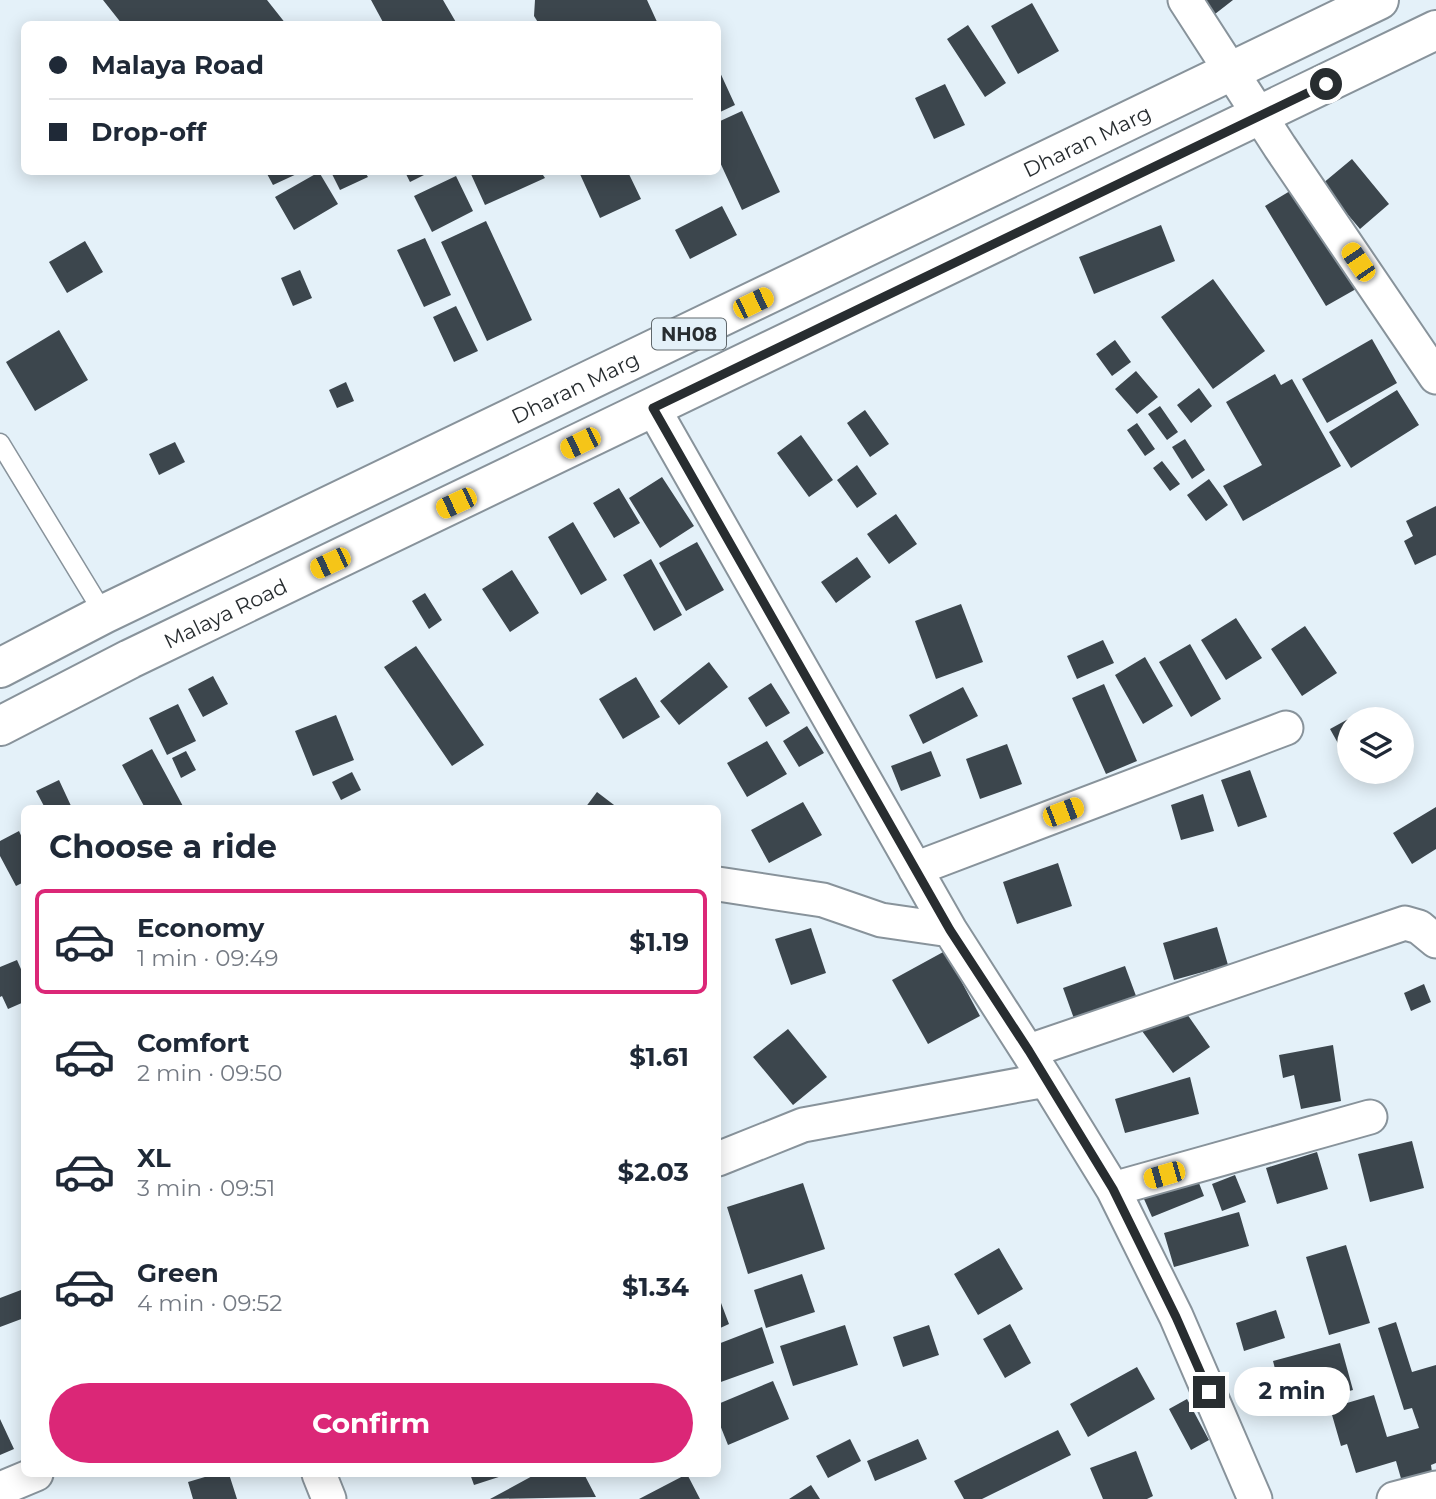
<!DOCTYPE html>
<html lang="en">
<head>
<meta charset="utf-8">
<style>
	body { margin:0; font-family:Montserrat,sans-serif; background:#f2f2f3; color:#1f2937; height:100vh; display:flex; flex-direction:column; font-size:26px; white-space:nowrap }
	* { box-sizing:border-box; margin:0 }
	p { font-size:23px; color:#747a83 }
	.icon { flex:none; width:38px; height:38px; fill:none; stroke:currentColor; stroke-width:2; stroke-linecap:round; stroke-linejoin:round }
	.map { position:relative; flex:1; overflow:hidden }
	.side { position:absolute; left:21px; top:805px; width:700px; height:672px; display:flex; flex-direction:column; background:#fff; border-radius:10px; box-shadow:0 4px 18px #0003 }
	.side>* { flex:none }
	.guide { position:absolute; left:21px; top:21px; width:700px; height:154px; border-radius:10px; box-shadow:0 4px 18px #0003; display:grid; align-content:center; height:154px; padding:0 28px; background:#fff }
	.tools { position:absolute; left:1337px; top:707px; display:grid; gap:14px }
	.tools a { display:grid; place-items:center; width:77px; height:77px; border-radius:50%; background:#fff; box-shadow:0 4px 18px #0003; font-size:35px }
	.end { position:absolute; width:32px; height:32px; margin:-16px; border:9px solid #282d30; background:#fff; box-shadow:0 0 0 4px #fff }
	.from { border-radius:50% }
	.bubble { position:absolute; height:49px; border-radius:24px; background:#fff; box-shadow:0 4px 18px #0003; font-size:23px; font-weight:700; line-height:49px; text-align:center }
	.car { position:absolute; width:21px; height:42px; margin:-21px -10px; border-radius:9px; box-shadow:0 0 5px 2px #0007; background:linear-gradient(#f5c518 24%,#345 0 40%,#f5c518 0 76%,#345 0 86%,#f5c518 0) }
	.guide b { display:flex; align-items:center; gap:24px; height:66px; font-size:26px }
	.guide b+b { border-top:2px solid #e0e1e3 }
	.guide i { width:18px; height:18px; background:#1f2937 }
	ul { padding:0; list-style:none }
	li { display:flex; align-items:center; gap:21px; height:105px; margin:0 14px 10px; padding:0 14px; border:4px solid transparent; border-radius:10px }
	li div { flex:1 }
	li b { display:block; font-size:26px }
	li em { font-style:normal; font-weight:700 }
	li.selected { border-color:#db2777 }
	li>.icon { width:63px; height:63px; stroke-width:1.5 }
	h2 { padding:0 28px; font-size:32px; line-height:84px }
	.cta { display:flex; gap:14px; margin-top:auto; padding:14px 28px }
	.cta a { flex:1; height:80px; border-radius:42px; background:#db2777; color:#fff; font-size:28px; font-weight:700; line-height:80px; text-align:center }
	.map>svg:first-child { display:block }
	.building { fill:#3c464d }
	.lines { fill:none; stroke-linecap:round; stroke-linejoin:round }
	.lane-casing { stroke:#88939b; stroke-width:21 }
	.street-casing { stroke:#88939b; stroke-width:37 }
	.primary-casing { stroke:#88939b; stroke-width:42 }
	.lane { stroke:#fff; stroke-width:18 }
	.street { stroke:#fff; stroke-width:33 }
	.primary { stroke:#fff; stroke-width:38 }
	.route { stroke:#282d30; stroke-width:9 }
	.labels { text-anchor:middle; dominant-baseline:central; stroke-width:7; stroke-linejoin:round; paint-order:stroke }
	.shield { fill:#e4f1f9; stroke:#60686c; stroke-width:2 }
	.shield-label { font-size:19px; font-weight:bold; fill:#282d30 }
	.street-label { font-size:21px; fill:#282d30; stroke:#e4f1f9 }
</style>
</head>
<body>
<div class="map">
<svg width="1436" height="1499" viewBox="0 0 1436 1499">
	<rect width="100%" height="100%" fill="#e4f1f9"/>
	<path class="building" d="M103,0H267L286,24H122Z
		M371,0H443L457,24H384Z
		M535,0H647L658,24H539L534,16Z
		M1204,0H1233L1215,14Z
		M1032,3L1059,51L1018,74L991,26Z
		M968,25L1006,83L985,97L947,39Z
		M718,68L735,105L718,113Z
		M945,84L965,125L934,139L915,98Z
		M742,111L780,192L742,210L718,158V122Z
		M1352,159L1389,204L1360,229L1322,184Z
		M266,172H301L273,185Z
		M319,172L338,204L294,230L275,197Z
		M331,172H365L368,177L340,190Z
		M405,172H430L410,182Z
		M470,172H541L545,178L485,205Z
		M579,172H628L641,199L600,218Z
		M456,176L473,211L432,232L414,196Z
		M1295,188L1356,289L1326,306L1265,206Z
		M722,206L737,235L690,259L675,230Z
		M486,221L532,320L487,341L441,242Z
		M1161,225L1175,261L1094,294L1079,257Z
		M425,238L451,295L424,307L397,250Z
		M85,241L103,272L67,293L49,262Z
		M300,270L312,298L293,306L281,278Z
		M1213,279L1265,351L1213,389L1161,317Z
		M456,306L478,351L454,362L433,317Z
		M59,330L88,380L35,411L6,362Z
		M1372,339L1397,383L1327,423L1302,379Z
		M1115,340L1131,362L1112,376L1096,354Z
		M1136,371L1158,397L1137,414L1115,389Z
		M1275,374L1281,385L1292,379L1341,466L1243,521L1223,486L1262,465L1226,402Z
		M346,382L354,401L337,408L329,390Z
		M1199,388L1212,406L1191,423L1177,405Z
		M1397,390L1419,425L1351,468L1329,432Z
		M1160,406L1178,432L1167,440L1148,414Z
		M865,410L889,444L870,457L847,423Z
		M1137,423L1155,449L1145,456L1127,430Z
		M801,435L833,480L809,497L777,453Z
		M1185,439L1205,470L1192,479L1172,447Z
		M175,442L185,462L159,475L149,454Z
		M1162,461L1180,484L1170,491L1153,468Z
		M857,465L877,494L857,508L837,480Z
		M662,477L694,526L660,548L629,498Z
		M1209,479L1228,505L1206,521L1187,495Z
		M619,488L640,523L614,538L593,503Z
		M1436,506V555L1415,565L1404,541L1413,536L1406,521Z
		M896,514L917,544L889,564L867,534Z
		M573,522L607,580L581,595L548,537Z
		M697,542L724,590L686,611L659,563Z
		M857,557L871,577L836,603L821,582Z
		M651,559L682,615L654,631L623,575Z
		M512,570L539,613L510,632L482,589Z
		M425,593L442,620L429,629L412,601Z
		M961,604L983,662L936,679L915,621Z
		M1236,618L1262,658L1226,680L1201,640Z
		M1305,626L1337,673L1302,696L1271,649Z
		M1103,640L1114,663L1077,679L1067,656Z
		M1190,644L1221,699L1191,717L1159,662Z
		M416,646L484,745L452,766L384,667Z
		M1145,657L1173,706L1143,724L1115,675Z
		M709,662L728,687L679,725L660,701Z
		M213,676L228,704L203,717L188,689Z
		M636,677L660,717L623,739L599,699Z
		M771,683L790,713L766,727L748,698Z
		M1104,684L1137,761L1106,774L1072,698Z
		M963,687L978,716L923,744L909,715Z
		M178,704L196,741L167,755L149,718Z
		M1361,712L1365,719H1349V763L1330,729Z
		M336,715L354,760L313,776L295,731Z
		M807,726L824,753L799,767L783,741Z
		M767,741L787,774L747,797L727,763Z
		M1007,744L1022,784L980,799L966,759Z
		M152,749L184,808H145L122,765Z
		M186,751L196,770L181,778L172,758Z
		M931,751L941,776L901,791L891,766Z
		M1250,770L1267,817L1238,827L1221,780Z
		M352,772L361,790L341,800L332,782Z
		M59,780L72,808H45L36,791Z
		M597,792L618,808H585Z
		M1203,794L1214,831L1181,840L1171,805Z
		M803,802L822,835L769,863L751,830Z
		M1436,807V849L1412,864L1393,833Z
		M19,831L24,842V882L16,886L0,856V841Z
		M1058,863L1072,906L1017,924L1003,882Z
		M1217,927L1228,965L1174,980L1163,943Z
		M811,928L826,973L791,985L775,939Z
		M945,951L980,1016L928,1044L892,980Z
		M17,960L24,976V1002L8,1009L2,996L0,997V967Z
		M1125,966L1139,1004L1077,1027L1063,988Z
		M1424,984L1431,1002L1411,1011L1404,993Z
		M1180,1004L1210,1047L1173,1073L1142,1031Z
		M788,1029L827,1077L793,1105L753,1057Z
		M1333,1045L1341,1101L1301,1109L1294,1075L1283,1078L1279,1055Z
		M1190,1077L1199,1114L1125,1133L1115,1099Z
		M1412,1141L1424,1188L1370,1202L1358,1154Z
		M1317,1152L1328,1189L1277,1204L1266,1168Z
		M1235,1175L1246,1202L1222,1211L1212,1184Z
		M1197,1178L1204,1196L1152,1217L1144,1199Z
		M803,1183L825,1249L748,1274L727,1207Z
		M1239,1212L1249,1246L1174,1267L1164,1233Z
		M1346,1245L1370,1323L1329,1335L1306,1257Z
		M999,1248L1023,1289L978,1315L954,1274Z
		M802,1274L815,1312L766,1328L754,1290Z
		M21,1290L24,1298V1318L0,1327V1298Z
		M718,1295L729,1324L718,1329Z
		M1276,1310L1285,1338L1244,1351L1236,1323Z
		M1396,1322L1412,1372L1436,1365V1463L1431,1465L1432,1472L1402,1482L1396,1461L1356,1473L1347,1444L1341,1446L1330,1408L1374,1395L1387,1437L1419,1428L1412,1408L1404,1410L1378,1328Z
		M1010,1324L1031,1363L1005,1378L983,1339Z
		M845,1325L858,1365L793,1386L780,1346Z
		M929,1325L939,1355L903,1367L893,1337Z
		M762,1327L774,1363L718,1383V1344Z
		M1340,1343L1353,1390L1285,1408L1273,1361Z
		M1137,1367L1155,1399L1088,1437L1070,1404Z
		M773,1381L789,1419L728,1445L718,1420V1404Z
		M1187,1399L1209,1440L1191,1450L1169,1409Z
		M0,1419L14,1449L0,1455Z
		M1058,1430L1071,1455L982,1499H964L954,1481Z
		M850,1439L861,1461L828,1478L816,1456Z
		M918,1439L927,1459L875,1481L867,1461Z
		M1136,1451L1153,1496L1147,1499H1103L1090,1468Z
		M215,1474H229L237,1499H193L188,1482Z
		M470,1474H508L474,1485Z
		M536,1474H584L596,1497L490,1499Z
		M687,1474L700,1499H639Z
		M811,1485L820,1499H789Z"/>
	<g class="lines">
		<defs>
			<path id="lane" d="M0,443L104,614"/>
			<path id="street" d="M1185,0L1280,147L1436,377
				M653,408L950,930L1046,1080
				M915,869L1286,728
				M718,884L823,900L881,920L950,930
				M1029,1051L1405,923L1419,927L1436,941
				M718,1159L803,1125L1046,1080L1113,1189L1176,1316L1255,1499
				M1113,1189L1370,1117
				M319,1474L329,1499
				M0,1489L36,1474
				M1394,1499L1436,1488"/>
			<g id="primary">
				<path id="s1" d="M0,668L104,614L1379,0"/>
				<path id="s2" d="M0,726L130,659L1436,30"/>
			</g>
		</defs>
		<use href="#lane" class="lane-casing"/>
		<use href="#street" class="street-casing"/>
		<use href="#primary" class="primary-casing"/>
		<use href="#lane" class="lane"/>
		<use href="#street" class="street"/>
		<use href="#primary" class="primary"/>
	</g>
	<g class="lines">
		<path class="route" d="M1209,1392L1176,1317L1113,1189L1029,1051L950,930L653,408L1326,84"/>
	</g>
	<g class="labels">
		<rect class="shield" x="652" y="318.5" width="74" height="31" rx="5"/>
		<g class="shield-label">
			<text x="689" y="334">NH08</text>
		</g>
		<g class="street-label">
			<text stroke="none"><textPath href="#s1" startOffset="1208">Dharan Marg</textPath></text>
			<text stroke="none"><textPath href="#s1" startOffset="640">Dharan Marg</textPath></text>
			<text stroke="none"><textPath href="#s2" startOffset="252">Malaya Road</textPath></text>
		</g>
	</g>
</svg>
<div class="tools">
<a><svg class="icon" aria-label="layers" viewBox="0 0 24 24"><path d="M12 4l9 5-9 5-9-5zM3 14l9 5 9-5"/></svg></a>
</div>
<i class="end from" style="left:1326px;top:84px"></i>
<i class="end" style="left:1209px;top:1392px"></i>
<div class="bubble" style="left:1234px;top:1367px;width:116px">2 min</div>
<i class="car" style="left:1358px;top:262px;rotate:326deg"></i>
<i class="car" style="left:753px;top:303px;rotate:64deg"></i>
<i class="car" style="left:580px;top:443px;rotate:244deg"></i>
<i class="car" style="left:456px;top:503px;rotate:245deg"></i>
<i class="car" style="left:330px;top:563px;rotate:245deg"></i>
<i class="car" style="left:1063px;top:812px;rotate:69deg"></i>
<i class="car" style="left:1164px;top:1175px;rotate:254deg"></i>
<div class="guide">
<b><i class="from"></i>Malaya Road</b>
<b><i></i>Drop-off</b>
</div>
<section class="side">
<h2>Choose a ride</h2>
<ul>
<li class="selected"><svg class="icon" aria-label="car" viewBox="0 0 24 24"><path d="M5 17H2v-5l4-1 3-4h7l3 4 3 1v5h-3M9 17h6M6 11h13"/><circle cx="7" cy="17" r="2"/><circle cx="17" cy="17" r="2"/></svg><div><b>Economy</b><p>1 min · 09:49</p></div><em>$1.19</em></li>
<li><svg class="icon" aria-label="car" viewBox="0 0 24 24"><path d="M5 17H2v-5l4-1 3-4h7l3 4 3 1v5h-3M9 17h6M6 11h13"/><circle cx="7" cy="17" r="2"/><circle cx="17" cy="17" r="2"/></svg><div><b>Comfort</b><p>2 min · 09:50</p></div><em>$1.61</em></li>
<li><svg class="icon" aria-label="car" viewBox="0 0 24 24"><path d="M5 17H2v-5l4-1 3-4h7l3 4 3 1v5h-3M9 17h6M6 11h13"/><circle cx="7" cy="17" r="2"/><circle cx="17" cy="17" r="2"/></svg><div><b>XL</b><p>3 min · 09:51</p></div><em>$2.03</em></li>
<li><svg class="icon" aria-label="car" viewBox="0 0 24 24"><path d="M5 17H2v-5l4-1 3-4h7l3 4 3 1v5h-3M9 17h6M6 11h13"/><circle cx="7" cy="17" r="2"/><circle cx="17" cy="17" r="2"/></svg><div><b>Green</b><p>4 min · 09:52</p></div><em>$1.34</em></li>
</ul>
<div class="cta"><a>Confirm</a></div>
</section>
</div>
</body>
</html>
